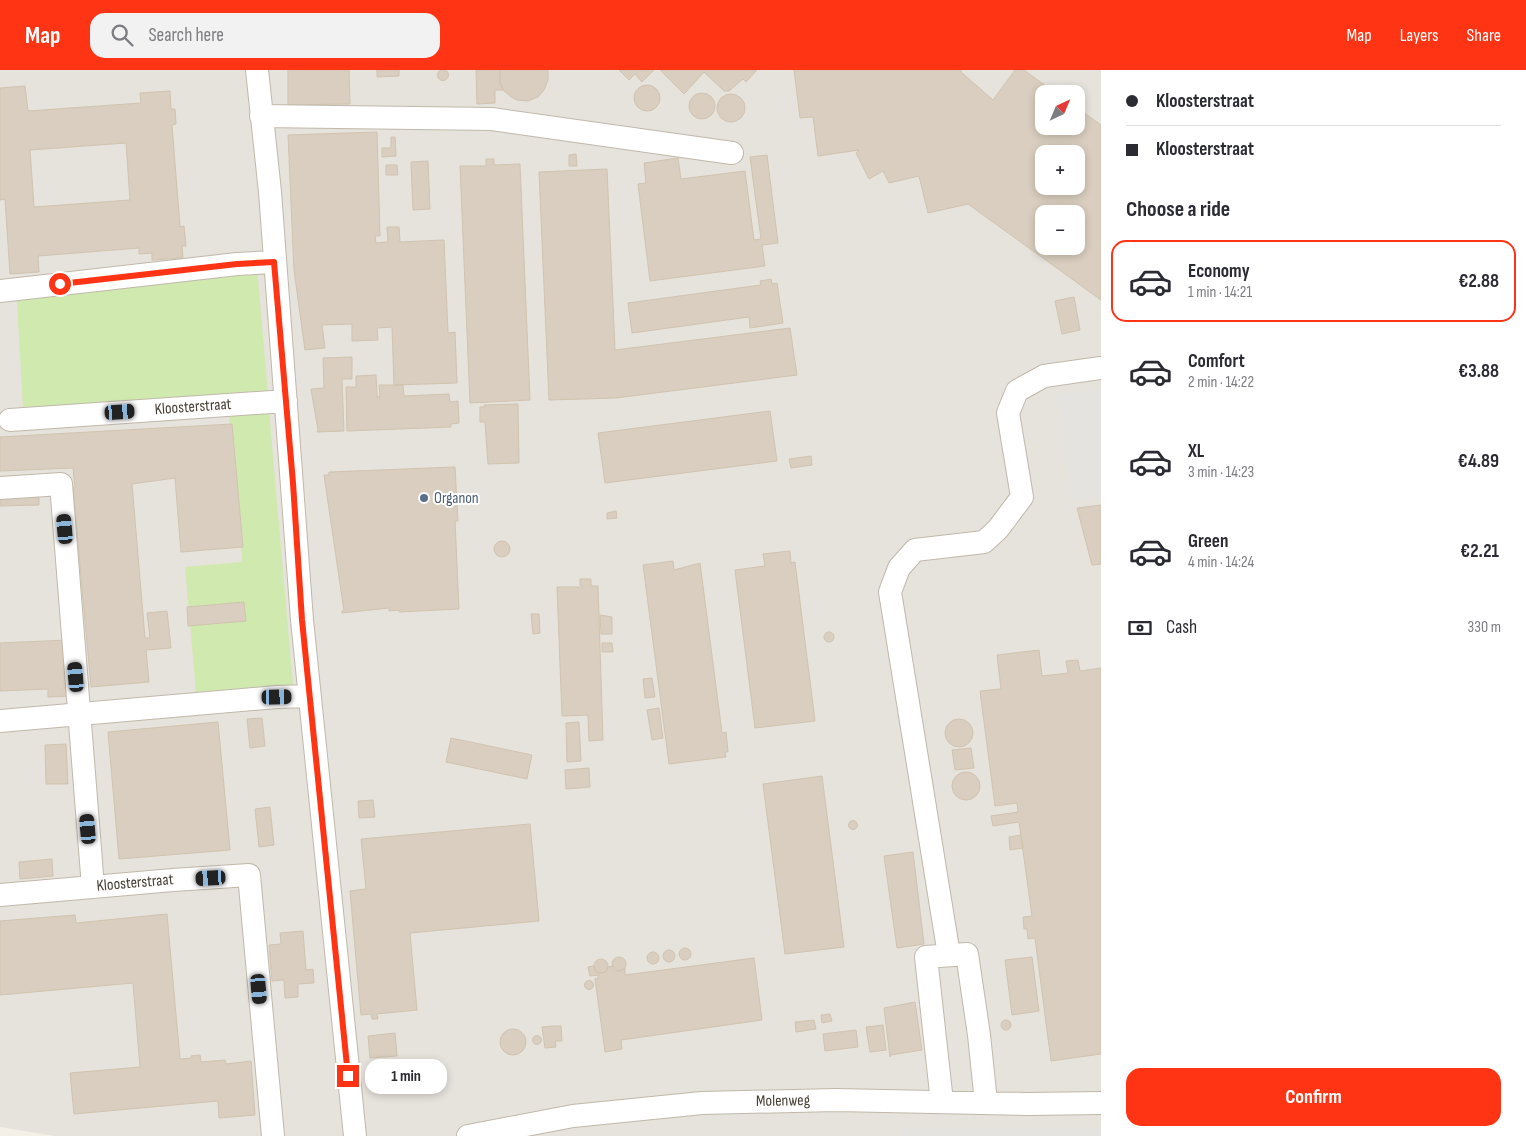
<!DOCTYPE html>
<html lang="en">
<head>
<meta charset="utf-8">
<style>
	body { margin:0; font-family:"Sofia Sans Condensed",sans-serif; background:#f2f2f3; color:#2b2b33; height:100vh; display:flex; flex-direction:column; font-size:19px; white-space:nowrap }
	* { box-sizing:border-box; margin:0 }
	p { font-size:16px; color:#7c7c81 }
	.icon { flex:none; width:28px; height:28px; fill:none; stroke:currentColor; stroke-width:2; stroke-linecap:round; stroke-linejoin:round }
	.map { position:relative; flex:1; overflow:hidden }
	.side { display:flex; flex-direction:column; background:#fff; width:425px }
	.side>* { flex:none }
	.banner { display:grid; align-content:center; height:110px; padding:0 25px; background:#fff }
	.needle { width:32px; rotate:44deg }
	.buttons { position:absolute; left:1035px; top:15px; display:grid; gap:10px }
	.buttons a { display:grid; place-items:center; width:50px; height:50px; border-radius:10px; background:#fff; box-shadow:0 2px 8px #0003; font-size:25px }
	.end { position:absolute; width:22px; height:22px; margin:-11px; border:6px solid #fe3414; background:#fff; box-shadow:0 0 0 2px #fff }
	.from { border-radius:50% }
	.bubble { position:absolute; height:35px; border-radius:15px; background:#fff; box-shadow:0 2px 8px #0003; font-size:16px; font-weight:700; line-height:35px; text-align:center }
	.car { position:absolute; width:15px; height:30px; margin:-15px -8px; border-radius:6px; box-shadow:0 0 4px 1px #0007; background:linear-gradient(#222 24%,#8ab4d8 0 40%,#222 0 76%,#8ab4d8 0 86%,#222 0) }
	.banner b { display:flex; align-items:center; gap:18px; height:48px; font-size:19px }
	.banner b+b { border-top:1px solid #e1e1e2 }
	.banner i { width:12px; height:12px; background:#2b2b33 }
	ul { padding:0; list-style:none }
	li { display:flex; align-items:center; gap:15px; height:82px; margin:0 10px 8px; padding:0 15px; border:2px solid transparent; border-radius:15px }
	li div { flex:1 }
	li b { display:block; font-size:19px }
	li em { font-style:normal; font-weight:700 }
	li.selected { border-color:#fe3414 }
	li>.icon { width:45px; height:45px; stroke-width:1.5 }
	h2 { padding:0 25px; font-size:22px; line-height:60px }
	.pay { display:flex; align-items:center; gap:12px; height:55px; padding:0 25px; font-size:19px }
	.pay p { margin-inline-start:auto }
	.cta { display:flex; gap:10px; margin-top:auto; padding:10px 25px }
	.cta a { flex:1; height:58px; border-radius:15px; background:#fe3414; color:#fff; font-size:20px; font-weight:700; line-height:58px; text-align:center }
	header { display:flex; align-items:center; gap:30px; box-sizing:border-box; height:70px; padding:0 25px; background:#fe3414; color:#fff }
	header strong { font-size:24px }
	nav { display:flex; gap:28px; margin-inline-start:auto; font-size:18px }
	.search { width:350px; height:45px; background:#f2f2f3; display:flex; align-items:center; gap:12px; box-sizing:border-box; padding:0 18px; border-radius:15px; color:#7c7c81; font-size:19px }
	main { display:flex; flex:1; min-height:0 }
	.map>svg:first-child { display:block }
	.industrial { fill:#e6e2dc; fill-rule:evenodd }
	.green { fill:#d0e9af }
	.parking { fill:#e5e3df }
	.building { fill:#d9cebf; stroke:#d1c3af; fill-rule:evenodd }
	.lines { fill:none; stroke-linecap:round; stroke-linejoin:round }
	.minor-casing { stroke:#c0b8aa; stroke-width:24 }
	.minor { stroke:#fff; stroke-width:22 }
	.route { stroke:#fe3414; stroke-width:6 }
	.service-dot { fill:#5c6f8a; stroke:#fff; stroke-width:2 }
	.labels { text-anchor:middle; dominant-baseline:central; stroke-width:4; stroke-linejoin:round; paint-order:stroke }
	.street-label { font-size:16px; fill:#474036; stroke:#fff }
	.service-label { font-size:16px; fill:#4e5e75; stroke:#fff; text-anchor:start }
</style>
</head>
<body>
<header>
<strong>Map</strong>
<div class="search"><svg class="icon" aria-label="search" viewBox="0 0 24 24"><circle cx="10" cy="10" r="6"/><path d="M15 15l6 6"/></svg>Search here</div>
<nav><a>Map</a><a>Layers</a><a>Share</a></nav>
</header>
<main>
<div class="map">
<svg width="1101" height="1066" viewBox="0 0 1101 1066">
	<rect width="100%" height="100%" fill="#f4f0e7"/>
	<path class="industrial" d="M0,0H1101V1066H55L0,1057ZM1044,24H1076V56H1044ZM1044,84H1076V116H1044ZM1044,144H1076V176H1044Z"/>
	<path class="green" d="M257,198L268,324L23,338L17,231L21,225Z
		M269,341L293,615L196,622L185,497L241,492L242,486L229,345Z"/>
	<path class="parking" d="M1101,319V427L1071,431L1057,324Z
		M899,1058L1101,1059V1066H899Z"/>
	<path class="building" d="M437.5 5a5.5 5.5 0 1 1 11 0a5.5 5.5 0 1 1-11 0Z
		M288,0H349L350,34L288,35Z
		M377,0H399V6L377,7Z
		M476,0H500V12L503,20H495V33L477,34Z
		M548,0V10L544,20L538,27L528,31L517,30L511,27L503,20L500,12V0Z
		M619,0H654L642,12L635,4L629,10Z
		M660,0H757L746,12L743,9L729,21H724L704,2L684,24Z
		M794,0H961V2L993,30L1015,0H1024L1057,24H1044V56H1076V37L1101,55V230L968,134L928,143L919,106L889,113L883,101L869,109L856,83L859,80L818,86L813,47L800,48ZM1044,84H1076V116H1044ZM1044,144H1076V176H1044Z
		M634 28a13 13 0 1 1 26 0a13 13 0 1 1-26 0Z
		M25,16L28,41L141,33L140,23L170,21L171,39H175L176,54L172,55L180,157L184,156L186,176H182L183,188L152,190V183L139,184V178L38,186L39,202L10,204L5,129L0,130V18ZM126,73L130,130L34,137L30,80Z
		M689 36a13 13 0 1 1 26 0a13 13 0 1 1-26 0Z
		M717 38a14 14 0 1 1 28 0a14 14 0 1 1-28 0Z
		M377,62L380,166H375L376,173L388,172L387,157H399L400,172L444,170L448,263L455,262L457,313L394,315L392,257L377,258L378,270L352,271V254L322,255L325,278L305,280L294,200L288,65Z
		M391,67H395L396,86L382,87V78H391Z
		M576,84L577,96H569V85Z
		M767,85L778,173L762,175L765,196L650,211L638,114L646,113L644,93L678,88L681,109L745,101L754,170L761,169L750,87Z
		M486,89H494V95L520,94L530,330L470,333L460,96H486Z
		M428,91L430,139L413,140L411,92Z
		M386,95H397L398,105H386Z
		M607,99L615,280L790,258L797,305L616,328L549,330L539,102Z
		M771,209L772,214L777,213L783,253L750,258L749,247L632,263L628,233L761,215L760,211Z
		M1074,227L1080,260L1062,264L1055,231Z
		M352,287V309H342L344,361L317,362L318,360L311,319L324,318L323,288Z
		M376,305L377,327H380L379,315H403L404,326L449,324L450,332L458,331L459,353L451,354V357L347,361L346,317H356V306Z
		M518,334L519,393L488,394L485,352H480V337H485L484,335Z
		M770,341L777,391L605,413L598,363Z
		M232,354L243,477L181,482L175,408L132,414L145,568H150L147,543L167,541L171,578L146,580L149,612L91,617L73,418H75L73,398L0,401V367Z
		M811,386L812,395L791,398L789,389Z
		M455,397L458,451H455L459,539L399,542V540L389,541V538L342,543V541H344L324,405H329V402Z
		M39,424V435L0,436V425Z
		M1101,435V494L1092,495L1077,438Z
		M616,441L617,448L607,449V443Z
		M494 479a8 8 0 1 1 16 0a8 8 0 1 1-16 0Z
		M790,481L791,493L795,492L815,651L755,658L735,500L765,496L763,484Z
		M673,491L674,500L700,493L722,663L726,662L728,682H725L726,687L669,694L643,495Z
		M580,509H591V516H598L603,670L589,671L588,645L562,646L557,517H583L580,515Z
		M244,532L246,551L188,556L187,537Z
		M531,544H539L540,563L533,564Z
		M600,545L612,547V564H601Z
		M824 567a5 5 0 1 1 10 0a5 5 0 1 1-10 0Z
		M68,570L70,626L48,627V619L0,621V573Z
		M602,573H612L613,582H602Z
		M1039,580L1042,606L1068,603L1066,591L1078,590L1080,601L1101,598V984L1051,991L1035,868L1028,869L1027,859H1024L1023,847L1032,846L1019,752L993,756L991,746L1018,742L1017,733L995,736L980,621L1001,619L997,585Z
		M652,608L655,627L645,628L643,609Z
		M659,638L663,668L652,670L647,640Z
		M262,648L265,676L250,678L247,649Z
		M945 663a14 14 0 1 1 28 0a14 14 0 1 1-28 0Z
		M218,652L230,780L119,789L108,662Z
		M579,652L581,691L567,692L566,653Z
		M451,668L532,685L527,709L446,692Z
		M66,674L68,714H46L45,675Z
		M971,678L974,698L955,700L952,680Z
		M589,698L590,717L566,719L565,700Z
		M952 716a14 14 0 1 1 28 0a14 14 0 1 1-28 0Z
		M822,706L844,877L785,884L763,714Z
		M373,730L375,747L359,748L358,731Z
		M270,737L274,775L259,777L255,739Z
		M848.5 755a4.5 4.5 0 1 1 9 0a4.5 4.5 0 1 1-9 0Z
		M530,754L539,851L410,863L417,940L377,944L378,949H372L371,944L361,945L350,821L366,819L361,769Z
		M1021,765L1023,778L1010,780L1009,767Z
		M913,782L924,874L897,878L884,786Z
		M52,789L53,806L20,809L19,792Z
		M167,844L180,989L191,988V986L200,985L201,992L225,990L226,994L251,991L255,1045L219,1048L218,1031L74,1044L70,1003L140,997L133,913L0,925V851L75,845L76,853Z
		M303,861L306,900L313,899L314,913L298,914V927L285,928L284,910L272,911L269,875L281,874L280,863Z
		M679 884a6 6 0 1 1 12 0a6 6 0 1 1-12 0Z
		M663 886a6 6 0 1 1 12 0a6 6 0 1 1-12 0Z
		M647 888a6 6 0 1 1 12 0a6 6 0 1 1-12 0Z
		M612 894a7 7 0 1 1 14 0a7 7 0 1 1-14 0Z
		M1032,887L1039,941L1012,945L1005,890Z
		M754,888L762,950L621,970L622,979L605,982L595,909L598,908V905L590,906L588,897L594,896L595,901L600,903L606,902L608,897L613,896L619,901L625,898V905Z
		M594 896a7 7 0 1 1 14 0a7 7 0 1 1-14 0Z
		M584.5 915a4.5 4.5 0 1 1 9 0a4.5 4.5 0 1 1-9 0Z
		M915,932L922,980L891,985L890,987L884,938Z
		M830,944L832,951L822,953L821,945Z
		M814,950L816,959L796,962L795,952Z
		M1001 955a5 5 0 1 1 10 0a5 5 0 1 1-10 0Z
		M883,955L886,980L870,982L866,957Z
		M553,956H561L562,971H555L556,977L545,978L542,957Z
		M500 972a13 13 0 1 1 26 0a13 13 0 1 1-26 0Z
		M856,960L858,977L825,981L823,964Z
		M395,963L397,986L370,988L368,966Z
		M532.5 970a4.5 4.5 0 1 1 9 0a4.5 4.5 0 1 1-9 0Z"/>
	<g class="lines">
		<defs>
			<path id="minor" d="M257,0L270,122L302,550L355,1066
				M261,46L492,49L732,83
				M0,221L237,194L274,192
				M10,350L286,331
				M0,418L61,414L93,817
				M0,651L277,627L309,626
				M0,825L173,810L249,805L273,1066
				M949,885L890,522L899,498L915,480L984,472L998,459L1022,427L1008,343L1017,321L1044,306L1101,298
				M942,1032L926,887L967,884L979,965L986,1032
				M468,1066L573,1046L702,1033L836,1030L1029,1034L1101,1033"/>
		</defs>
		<use href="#minor" class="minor-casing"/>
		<use href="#minor" class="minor"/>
	</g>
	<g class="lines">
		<path class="route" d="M60,214L237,194L274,192L293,413L302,550L348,1006"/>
	</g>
	<circle class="service-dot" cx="424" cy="428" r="5"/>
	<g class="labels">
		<g class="street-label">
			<text transform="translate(193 337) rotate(-4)">Kloosterstraat</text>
			<text transform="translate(135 813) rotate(-5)">Kloosterstraat</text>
			<text transform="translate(783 1031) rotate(-1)">Molenweg</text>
		</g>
		<g class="service-label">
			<text x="434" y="428">Organon</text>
		</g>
	</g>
</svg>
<div class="buttons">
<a><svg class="needle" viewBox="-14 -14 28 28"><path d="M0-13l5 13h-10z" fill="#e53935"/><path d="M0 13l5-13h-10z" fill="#7c7c81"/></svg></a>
<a>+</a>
<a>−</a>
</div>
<i class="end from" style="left:60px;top:214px"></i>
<i class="end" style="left:348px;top:1006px"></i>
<div class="bubble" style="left:365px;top:989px;width:82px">1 min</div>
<i class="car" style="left:120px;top:342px;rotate:86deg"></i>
<i class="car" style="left:65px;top:459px;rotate:355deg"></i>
<i class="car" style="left:76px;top:607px;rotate:355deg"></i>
<i class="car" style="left:277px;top:627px;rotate:89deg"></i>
<i class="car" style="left:88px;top:759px;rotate:355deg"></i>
<i class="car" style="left:211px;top:808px;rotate:267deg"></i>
<i class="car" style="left:259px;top:919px;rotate:175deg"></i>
</div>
<section class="side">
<div class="banner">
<b><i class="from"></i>Kloosterstraat</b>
<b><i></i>Kloosterstraat</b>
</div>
<h2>Choose a ride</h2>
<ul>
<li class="selected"><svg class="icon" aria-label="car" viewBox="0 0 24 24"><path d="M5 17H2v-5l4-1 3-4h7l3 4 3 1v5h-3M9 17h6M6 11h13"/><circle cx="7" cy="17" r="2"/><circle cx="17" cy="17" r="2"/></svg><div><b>Economy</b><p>1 min · 14:21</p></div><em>€2.88</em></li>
<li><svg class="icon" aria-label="car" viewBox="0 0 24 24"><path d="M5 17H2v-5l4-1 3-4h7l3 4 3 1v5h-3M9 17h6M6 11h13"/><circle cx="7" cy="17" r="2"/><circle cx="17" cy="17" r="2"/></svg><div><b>Comfort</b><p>2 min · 14:22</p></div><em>€3.88</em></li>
<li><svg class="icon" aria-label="car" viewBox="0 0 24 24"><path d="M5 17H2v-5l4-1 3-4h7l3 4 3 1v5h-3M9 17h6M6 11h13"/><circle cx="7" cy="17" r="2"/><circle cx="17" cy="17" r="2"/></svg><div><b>XL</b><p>3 min · 14:23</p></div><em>€4.89</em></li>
<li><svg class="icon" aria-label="car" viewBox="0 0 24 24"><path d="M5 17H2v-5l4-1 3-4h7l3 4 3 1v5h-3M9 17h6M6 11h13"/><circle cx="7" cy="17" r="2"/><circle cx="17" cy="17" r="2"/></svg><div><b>Green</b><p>4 min · 14:24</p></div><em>€2.21</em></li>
</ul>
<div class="pay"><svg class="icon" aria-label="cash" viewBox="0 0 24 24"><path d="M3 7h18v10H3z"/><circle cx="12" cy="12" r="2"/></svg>Cash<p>330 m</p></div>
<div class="cta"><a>Confirm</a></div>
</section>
</main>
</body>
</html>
